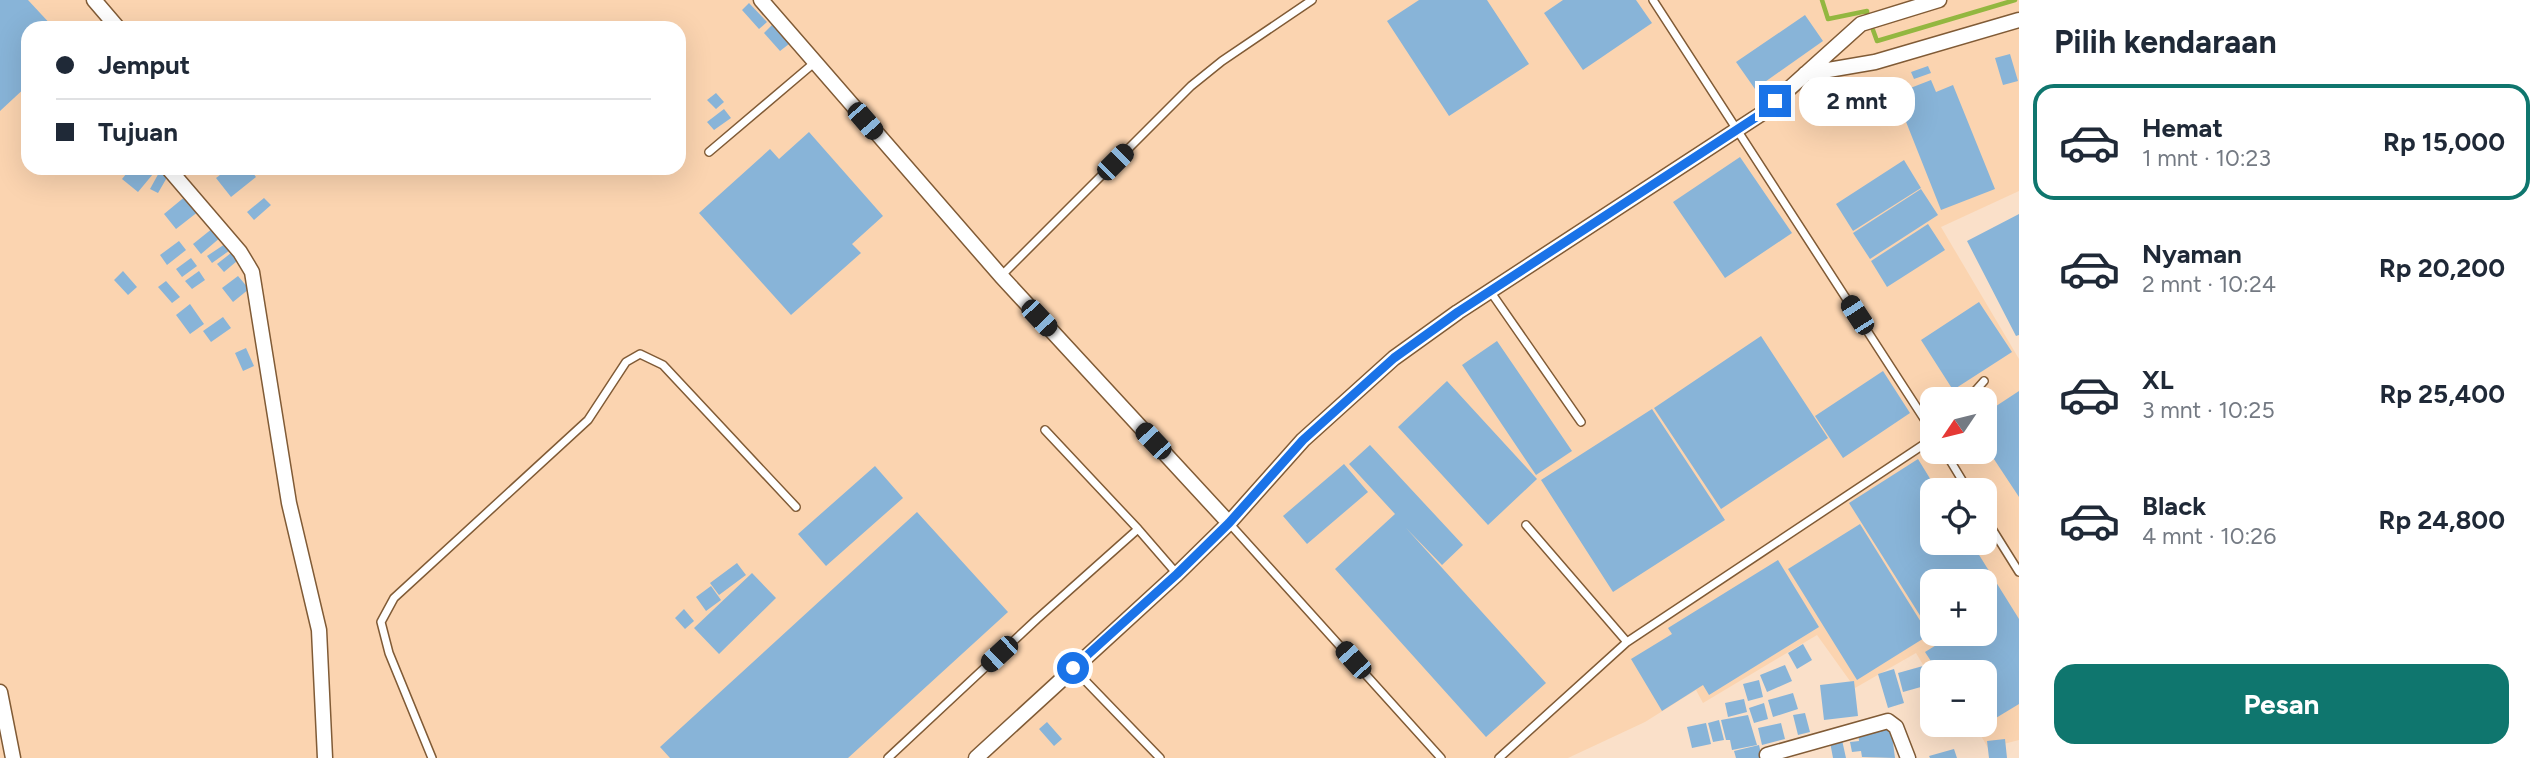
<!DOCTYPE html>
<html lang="id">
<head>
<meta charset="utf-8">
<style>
	body { margin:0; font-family:Figtree,sans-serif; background:#f2f2f3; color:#1f2937; height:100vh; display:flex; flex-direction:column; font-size:26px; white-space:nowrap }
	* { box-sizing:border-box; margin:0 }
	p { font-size:23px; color:#747a83 }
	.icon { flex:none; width:38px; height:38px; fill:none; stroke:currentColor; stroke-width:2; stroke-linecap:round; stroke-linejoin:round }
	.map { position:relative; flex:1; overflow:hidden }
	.details { display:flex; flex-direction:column; background:#fff; width:525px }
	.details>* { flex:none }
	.banner { position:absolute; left:21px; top:21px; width:665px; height:154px; border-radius:21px; box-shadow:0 7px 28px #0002; display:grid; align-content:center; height:154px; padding:0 35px; background:#fff }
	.needle { width:46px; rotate:235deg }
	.buttons { position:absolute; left:1920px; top:387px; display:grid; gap:14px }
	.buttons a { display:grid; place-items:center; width:77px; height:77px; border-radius:14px; background:#fff; box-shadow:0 7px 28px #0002; font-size:35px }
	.end { position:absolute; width:32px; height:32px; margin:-16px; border:9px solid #1a73e8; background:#fff; box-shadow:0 0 0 4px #fff }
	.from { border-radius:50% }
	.bubble { position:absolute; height:49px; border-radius:21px; background:#fff; box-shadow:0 7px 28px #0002; font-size:23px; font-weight:700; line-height:49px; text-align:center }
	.car { position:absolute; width:21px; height:42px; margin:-21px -10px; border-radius:9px; box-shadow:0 0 5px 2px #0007; background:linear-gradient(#222 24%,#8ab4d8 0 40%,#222 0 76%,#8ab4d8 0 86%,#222 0) }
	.banner b { display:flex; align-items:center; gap:24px; height:66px; font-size:26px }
	.banner b+b { border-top:2px solid #e0e1e3 }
	.banner i { width:18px; height:18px; background:#1f2937 }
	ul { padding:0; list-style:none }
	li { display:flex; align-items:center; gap:21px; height:116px; margin:0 14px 10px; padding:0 21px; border:4px solid transparent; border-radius:21px }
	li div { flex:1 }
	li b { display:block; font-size:26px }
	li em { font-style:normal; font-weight:700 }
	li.on { border-color:#0f766e }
	li>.icon { width:63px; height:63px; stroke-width:1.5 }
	h2 { padding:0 35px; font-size:32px; line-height:84px }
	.button { display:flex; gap:14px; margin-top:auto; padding:14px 35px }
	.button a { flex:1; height:80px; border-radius:21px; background:#0f766e; color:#fff; font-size:28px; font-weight:700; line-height:80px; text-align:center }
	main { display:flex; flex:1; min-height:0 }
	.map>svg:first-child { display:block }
	.built { fill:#fbd4b0; fill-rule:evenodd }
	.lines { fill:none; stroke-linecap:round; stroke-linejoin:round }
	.stream { stroke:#93b740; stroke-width:4.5 }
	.building { fill:#88b4d8; fill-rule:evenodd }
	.lane-casing { stroke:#805b36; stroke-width:10 }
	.street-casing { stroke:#805b36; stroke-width:17 }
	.lane { stroke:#fff; stroke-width:7 }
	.street { stroke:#fff; stroke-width:14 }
	.route { stroke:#1a73e8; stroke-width:9 }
</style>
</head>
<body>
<main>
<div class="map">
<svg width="2019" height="758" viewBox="0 0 2019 758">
	<rect width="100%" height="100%" fill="#fae0c9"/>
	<path class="built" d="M0,0H2019V191L1941,227L2019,359V740L1988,748L1975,725L1984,724V672H1932V680L1916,653L1855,688L1817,635L1703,703L1696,690L1645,722L1568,758H0ZM28,28H679V168H28ZM1932,399H1984V452H1932ZM1932,490H1984V542H1932ZM1932,581H1984V634H1932Z"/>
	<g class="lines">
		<path class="stream" d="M1822,0L1828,19L1867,11V13
			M1873,30L1877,41L2015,0"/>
	</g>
	<path class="building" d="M0,0H28L54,28H28V85L0,111Z
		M1419,0H1487L1529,64L1449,116L1387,21Z
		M1563,0H1636L1652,23L1583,70L1544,13Z
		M749,3L767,22L759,29L742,10Z
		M1805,15L1823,41L1755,89L1736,62Z
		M772,25L789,44L780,51L764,33Z
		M2010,54L2018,81L2003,85L1995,58Z
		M1928,66L1931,73L1914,79L1911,72Z
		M1931,80L1936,92L1953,85L1995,189L1941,210L1895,94Z
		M716,93L724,102L716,109L707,100Z
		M724,109L731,118L714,130L707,122Z
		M809,132L883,216L852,244L861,253L791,315L699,213L770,149L779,159Z
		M1740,157L1792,233L1725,278L1673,202Z
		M1904,160L1921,188L1853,231L1836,204Z
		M131,168H158L138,192L122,179Z
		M229,168H249L256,177L231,197L216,178Z
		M161,169L169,174L158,193L150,189Z
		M1921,189L1938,215L1870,259L1853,233Z
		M187,195L199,211L176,229L164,214Z
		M264,198L271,205L254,220L247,212Z
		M2019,214V335L2016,336L1967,241Z
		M1928,224L1945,250L1887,287L1871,261Z
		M213,228L221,237L201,254L193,244Z
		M179,241L186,250L167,265L160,255Z
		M228,242L233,248L212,263L207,256Z
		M231,253L237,261L224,272L217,264Z
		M191,258L197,266L182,277L176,269Z
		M123,271L137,287L128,295L114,280Z
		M199,271L205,280L192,289L185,281Z
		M238,276L249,289L233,302L222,288Z
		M166,281L180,297L172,303L158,287Z
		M1979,302L2012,352L1953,390L1921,340Z
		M190,304L204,324L190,334L176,315Z
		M223,317L231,328L211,342L203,331Z
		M1761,336L1828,438L1721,509L1654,408Z
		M1497,341L1572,451L1536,475L1462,365Z
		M246,348L254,366L243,371L235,353Z
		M1883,371L1910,413L1843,458L1815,416Z
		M1447,381L1537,479L1488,525L1398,427Z
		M2019,391V497L1984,444V414Z
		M1652,409L1725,520L1613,592L1541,480Z
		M1370,445L1463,545L1442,565L1406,528L1546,683L1486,737L1335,569L1395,514L1349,464Z
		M1918,459L1937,490H1932V542H1971L2019,619V704L1986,724L1984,672H1938L1925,652L1938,644L1849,503ZM1932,581H1984V634H1932Z
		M1344,464L1368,492L1307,544L1283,516Z
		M875,466L903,498L826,566L798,534Z
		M917,512L1008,612L848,758H670L660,747Z
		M1860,524L1929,635L1857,680L1788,569Z
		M1778,560L1819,627L1709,695L1703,685L1662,711L1631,659L1672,634L1668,628Z
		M737,563L746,575L719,595L710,583Z
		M752,573L776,598L719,654L694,628Z
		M711,586L721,600L706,611L696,597Z
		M684,609L694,621L685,629L675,618Z
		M1803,644L1812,660L1797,669L1788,653Z
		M1785,665L1792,681L1767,692L1760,675Z
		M1923,666L1928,685L1903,692L1898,673Z
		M1894,669L1904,703L1888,708L1878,674Z
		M1759,680L1763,697L1748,701L1743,684Z
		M1854,681L1858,716L1824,720L1820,685Z
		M1793,693L1798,709L1773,717L1768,700Z
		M1744,699L1747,712L1728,717L1725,703Z
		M1764,703L1768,719L1754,723L1749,708Z
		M1805,713L1810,732L1798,735L1793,715Z
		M1748,715L1757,745L1732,750L1730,740H1726L1721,720Z
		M1719,720L1724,740L1713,742L1708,723Z
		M1047,722L1062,739L1054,746L1039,729Z
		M1706,723L1711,744L1692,748L1687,727Z
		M1781,723L1785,739L1762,745L1758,728Z
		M1891,727L1895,758L1862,757L1861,751L1852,752L1850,742L1859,741L1858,732Z
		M2005,739L2007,758H1989L1987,741Z
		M1842,740L1846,758H1833L1830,742Z
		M1759,745L1762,758H1736L1734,751Z
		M1954,749L1957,758H1930L1929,756Z"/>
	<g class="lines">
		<defs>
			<path id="lane" d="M1653,0L1932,431
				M709,152L814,63
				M1001,276L1191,86L1222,61L1312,0
				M1490,291L1581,422
				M1968,399L1984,381
				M1045,430L1138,529L1177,574
				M1945,452L1968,490
				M1984,516L2019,572
				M1229,523L1441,758
				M1526,525L1627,642
				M1073,668L1160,758
				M432,758L389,653L381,622L394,598L588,420L626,362L640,354L663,365L796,507
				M888,758L1037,619L1138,529
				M1499,758L1627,642L1932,439"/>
			<path id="street" d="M94,0L118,28
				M761,0L1001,276L1229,523
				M1805,74L1875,62L2019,20
				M168,168L240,252L252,272L289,503L319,630L325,758
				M0,692L13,758
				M1767,755L1888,721L1896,727L1908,758
				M976,758L1177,574L1229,523L1303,440L1394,358L1458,312L1761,114L1861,24L1939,0"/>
		</defs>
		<use href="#lane" class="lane-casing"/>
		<use href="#street" class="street-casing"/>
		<use href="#lane" class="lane"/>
		<use href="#street" class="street"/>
	</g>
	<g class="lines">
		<path class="route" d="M1073,668L1177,574L1229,523L1303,440L1394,358L1458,312L1761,114L1775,101"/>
	</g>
</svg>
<div class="buttons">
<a><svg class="needle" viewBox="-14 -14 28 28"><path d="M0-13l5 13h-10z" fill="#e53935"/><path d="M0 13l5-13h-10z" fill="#747a83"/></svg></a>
<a><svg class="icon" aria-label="locate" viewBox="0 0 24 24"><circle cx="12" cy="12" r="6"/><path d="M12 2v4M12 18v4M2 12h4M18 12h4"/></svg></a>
<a>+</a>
<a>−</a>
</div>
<i class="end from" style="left:1073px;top:668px"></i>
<i class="end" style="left:1775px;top:101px"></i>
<div class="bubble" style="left:1799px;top:77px;width:116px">2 mnt</div>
<i class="car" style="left:865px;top:121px;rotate:139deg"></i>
<i class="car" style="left:1115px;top:162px;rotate:45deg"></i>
<i class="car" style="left:1857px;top:315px;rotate:327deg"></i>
<i class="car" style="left:1039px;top:318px;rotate:137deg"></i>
<i class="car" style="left:1153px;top:441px;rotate:317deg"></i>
<i class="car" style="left:999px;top:654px;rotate:227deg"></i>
<i class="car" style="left:1353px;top:660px;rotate:318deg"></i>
<div class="banner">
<b><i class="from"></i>Jemput</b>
<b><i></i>Tujuan</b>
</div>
</div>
<section class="details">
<h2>Pilih kendaraan</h2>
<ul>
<li class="on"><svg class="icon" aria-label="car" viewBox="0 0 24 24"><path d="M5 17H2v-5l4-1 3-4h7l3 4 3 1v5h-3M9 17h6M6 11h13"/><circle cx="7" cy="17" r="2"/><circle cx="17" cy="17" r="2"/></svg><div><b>Hemat</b><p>1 mnt · 10:23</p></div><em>Rp 15,000</em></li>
<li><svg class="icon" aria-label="car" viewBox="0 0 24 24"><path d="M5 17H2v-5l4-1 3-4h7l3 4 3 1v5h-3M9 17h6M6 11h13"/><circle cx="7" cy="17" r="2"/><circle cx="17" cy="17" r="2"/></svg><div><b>Nyaman</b><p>2 mnt · 10:24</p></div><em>Rp 20,200</em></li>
<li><svg class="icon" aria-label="car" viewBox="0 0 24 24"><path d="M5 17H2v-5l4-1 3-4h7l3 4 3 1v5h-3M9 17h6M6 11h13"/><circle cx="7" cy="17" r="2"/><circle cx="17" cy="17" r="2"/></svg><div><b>XL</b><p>3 mnt · 10:25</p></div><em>Rp 25,400</em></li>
<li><svg class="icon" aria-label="car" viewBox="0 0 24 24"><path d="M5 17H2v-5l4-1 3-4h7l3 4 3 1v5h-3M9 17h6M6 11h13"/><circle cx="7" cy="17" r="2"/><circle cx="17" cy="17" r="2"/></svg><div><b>Black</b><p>4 mnt · 10:26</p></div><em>Rp 24,800</em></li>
</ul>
<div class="button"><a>Pesan</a></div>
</section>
</main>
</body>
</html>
